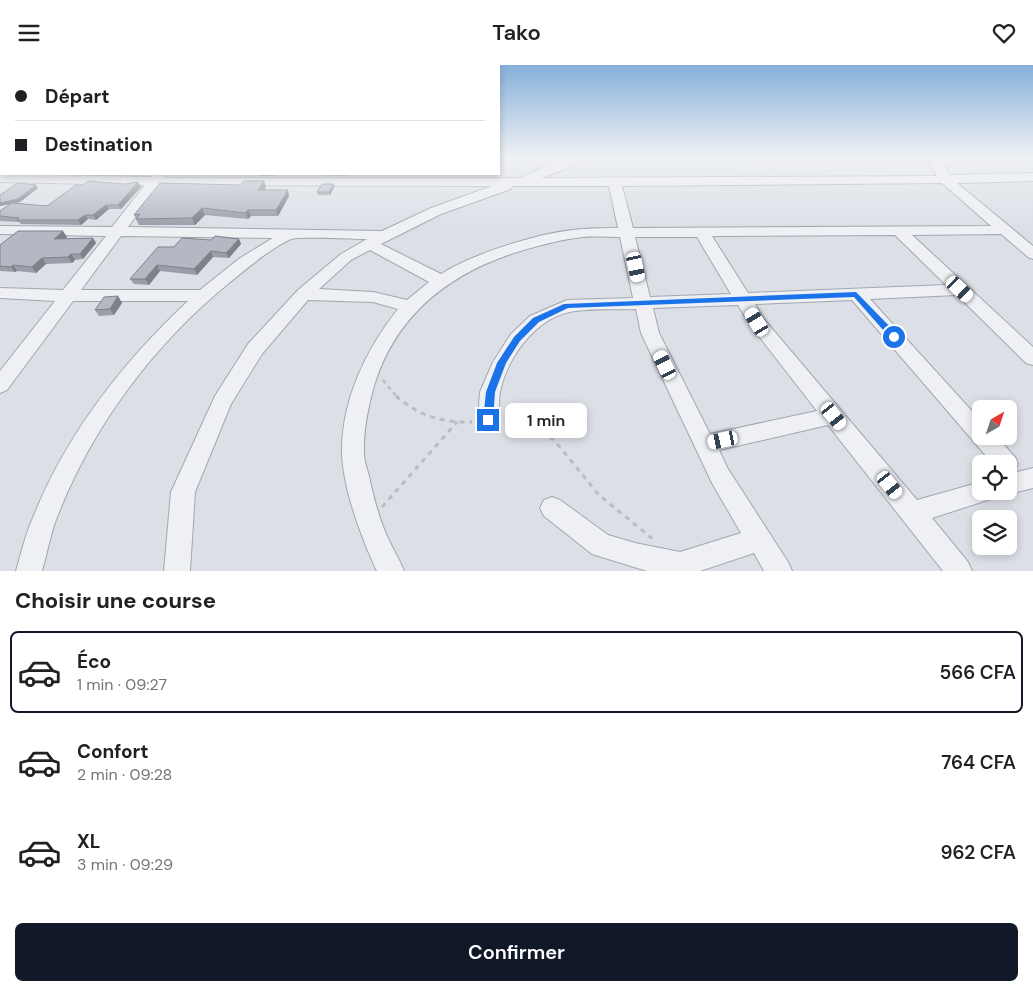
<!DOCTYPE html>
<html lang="fr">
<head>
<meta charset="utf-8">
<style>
	body { margin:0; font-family:"DM Sans",sans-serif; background:#f6f6f6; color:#202124; height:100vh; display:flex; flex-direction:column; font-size:19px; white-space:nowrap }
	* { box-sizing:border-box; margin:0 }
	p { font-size:16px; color:#757577 }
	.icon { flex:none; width:28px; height:28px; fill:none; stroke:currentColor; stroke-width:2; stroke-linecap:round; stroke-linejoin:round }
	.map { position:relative; height:506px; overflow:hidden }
	.sheet { display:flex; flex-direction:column; background:#fff; flex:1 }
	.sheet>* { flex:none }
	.top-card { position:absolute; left:0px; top:0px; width:500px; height:110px; box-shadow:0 2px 8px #0003; display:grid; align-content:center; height:110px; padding:0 15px; background:#fff }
	.needle { width:32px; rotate:39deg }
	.controls { position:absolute; left:972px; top:335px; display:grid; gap:10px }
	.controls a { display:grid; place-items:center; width:45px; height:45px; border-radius:8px; background:#fff; box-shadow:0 2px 8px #0003; font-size:25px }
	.end { position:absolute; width:22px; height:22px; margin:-11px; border:6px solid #1a73e8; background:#fff; box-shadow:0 0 0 2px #fff }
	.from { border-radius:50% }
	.bubble { position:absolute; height:35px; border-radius:8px; background:#fff; box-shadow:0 2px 8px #0003; font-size:16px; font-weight:600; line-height:35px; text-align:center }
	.car { position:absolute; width:15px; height:30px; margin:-15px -8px; border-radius:6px; box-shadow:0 0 4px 1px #0007; background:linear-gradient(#fff 24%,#345 0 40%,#fff 0 76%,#345 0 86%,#fff 0) }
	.top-card b { display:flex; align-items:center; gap:18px; height:48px; font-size:19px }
	.top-card b+b { border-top:1px solid #e0e0e0 }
	.top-card i { width:12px; height:12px; background:#202124 }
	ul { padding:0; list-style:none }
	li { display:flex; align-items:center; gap:15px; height:82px; margin:0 10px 8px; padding:0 5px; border:2px solid transparent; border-radius:8px }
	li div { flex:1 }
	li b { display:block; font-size:19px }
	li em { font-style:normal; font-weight:600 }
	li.on { border-color:#111827 }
	li>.icon { width:45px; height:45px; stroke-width:1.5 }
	h2 { padding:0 15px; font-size:22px; line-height:60px }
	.button { display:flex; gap:10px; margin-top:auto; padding:10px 15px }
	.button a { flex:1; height:58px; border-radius:8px; background:#111827; color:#fff; font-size:20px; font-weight:600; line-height:58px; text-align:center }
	header { display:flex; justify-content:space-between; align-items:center; height:65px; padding:0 15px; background:#fff; font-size:22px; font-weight:600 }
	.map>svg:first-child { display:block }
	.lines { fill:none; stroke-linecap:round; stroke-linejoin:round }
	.minor-casing { stroke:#a2a6b0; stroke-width:2 }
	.path-far2 { stroke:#babdc4; stroke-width:2; stroke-dasharray:3 3; stroke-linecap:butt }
	.path-far1 { stroke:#babdc4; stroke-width:2.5; stroke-dasharray:4 4; stroke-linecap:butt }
	.path { stroke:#babdc4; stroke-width:3; stroke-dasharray:5 5; stroke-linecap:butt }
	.minor { fill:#eef0f4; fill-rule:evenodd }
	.wall { fill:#9a9ea8 }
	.shaded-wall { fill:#7d8188 }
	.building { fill:#b3b8c3; stroke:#7d8188 }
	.route { fill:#1a73e8 }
</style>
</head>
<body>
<header><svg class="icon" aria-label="menu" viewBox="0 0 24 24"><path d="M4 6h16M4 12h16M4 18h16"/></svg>Tako<svg class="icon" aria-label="heart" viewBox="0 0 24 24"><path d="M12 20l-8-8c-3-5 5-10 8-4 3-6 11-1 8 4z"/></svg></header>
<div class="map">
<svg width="1033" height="506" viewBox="0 0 1033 506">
	<rect width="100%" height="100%" fill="#dcdfe6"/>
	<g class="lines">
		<defs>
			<path id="minor" d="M572,92H586L573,101L541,113L937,111L927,92H939L950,110L1033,108V116L957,118L1033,181V194L1028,192L1001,169L912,170L1033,282V300L1026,298L957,230L870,234L981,356V371H996L1015,392L1018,399L1015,406L1009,408V399H993L852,235L755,239L763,253L917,435L981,417V426H998L994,433L932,453L968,497L972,506H943L828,360L719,385L728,404L788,497L792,506H764L754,488L700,506H647L592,489L544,451L540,443L544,435L552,432L560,435L608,470L635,478L680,487L741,468L712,418L641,268L636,244C616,245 590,243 570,247C535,254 507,293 500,327C498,339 501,350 495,361L488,364L481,361L478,355L480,327L493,297L511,269L530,251L567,235L633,233L620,172C608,172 595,171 583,172C564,174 545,179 527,184C454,205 397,246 374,321C368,343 363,366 364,388C364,396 367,403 369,411C373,430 378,450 386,469C391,481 399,493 404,506H377C362,475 343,423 342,389C341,336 366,284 398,244L373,237L308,235L262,289L231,339L195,427L190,506H164L171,427L215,331L248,279L298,225L341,189L367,174C354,174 299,171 291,174C269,184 248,203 229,218C153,280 91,363 56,455C50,471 47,489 42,506H16C21,489 25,471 32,455C66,369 122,298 188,236H73L7,325L0,328V306L55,236L0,233V223L63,225L106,171L0,169V161L112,162L145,120L0,117V109L151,112L154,109H164V113H524L525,110ZM942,118L991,161L633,163L622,121ZM159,120L492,121L431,143L382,166L128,162ZM512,121H609L618,163C607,163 595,163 584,164C544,166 474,188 441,209L381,179L441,149L511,124ZM895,170L946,220L748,228L712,171ZM121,171L273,173L240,193L200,225H81ZM635,172H697L731,229L650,232ZM370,185L429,217L407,235L373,227L319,224L351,195ZM738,240L751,261L817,346L710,369L659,268L653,243Z
				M1033,403V423L1009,429L1001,426H1009V409Z"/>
		</defs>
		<use href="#minor" class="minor-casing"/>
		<path class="path-far2" d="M713,106L712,98L716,92"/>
		<path class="path-far1" d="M383,315L397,332"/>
		<path class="path" d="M396,331C419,351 442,358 472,357
			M505,354L528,357L544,366L559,381L599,430L654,475
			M382,442L457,357"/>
		<use href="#minor" class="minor"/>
	</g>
	<path class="wall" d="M259,109H347L346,111L276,109L274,111H259Z
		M334,119V122L330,130H318L317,127Z
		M83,120L141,122L121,144H109L96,155L88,154L81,160L21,159L19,157L0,156V146L10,139L0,141V130L38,123L20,137L15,138L47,141Z
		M240,120L266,122L265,125L289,131L278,151H251L248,154L205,150L195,160H139L136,154V153L134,150Z
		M67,172L66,174L93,173L96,178L83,194L75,195L72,198L46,199L36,208L17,206L15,207L0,206V180Z
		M239,174L241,179L229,193L213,192L197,210L160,206L149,220L134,219L130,214L174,182L211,175Z
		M118,231L122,238L114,250L99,251L95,245Z"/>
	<path class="shaded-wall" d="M264,116L266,122L260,131L258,125Z
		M138,117L141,122L121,144L118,140Z
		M334,119V122L330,130L329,127Z
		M36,120L38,123L20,137L0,141V138Z
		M288,125L289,131L278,151L276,145Z
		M106,140L109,144L96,155L93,150Z
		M202,143L205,150L195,160L192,153Z
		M248,145L251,151L248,154L246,148Z
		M85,150L88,154L81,160L78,155Z
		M63,166L67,172L58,180L54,174Z
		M93,173L96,178L83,194L80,189Z
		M239,174L241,179L229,193L226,188Z
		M211,186L213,192L197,210L194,204Z
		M71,189L75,195L72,198L68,192Z
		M42,193L46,199L36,208L32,202Z
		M13,200L17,206L15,207L11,202Z
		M157,200L160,206L149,220L145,214Z
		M118,231L122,238L114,250L110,244Z"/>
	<path class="building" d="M88,116L124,119L138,117L118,140H106L93,150H85L78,155H17L19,153L0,151V146L12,138L47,141L76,120H83Z
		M244,116H264L258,125H288L276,145H248L246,148L202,143L192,153L136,154L140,149L134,150L160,118L240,120Z
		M18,118L36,120L18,134L0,138V130Z
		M322,119H334L329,127H317Z
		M18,166H63L54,174L93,173L80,189H71L68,192L42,193L32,202L13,200L11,202L0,201V180Z
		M215,171L239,174L226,188L211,186L194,204L157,200L145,214H130L158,182H174L182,173L211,175Z
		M118,231L110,244L95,245L104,232Z"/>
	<linearGradient id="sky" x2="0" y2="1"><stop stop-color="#87b0db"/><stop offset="0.57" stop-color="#eff1f4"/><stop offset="1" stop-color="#eff1f4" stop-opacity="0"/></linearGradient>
	<rect width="1033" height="162" fill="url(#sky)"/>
	<path class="route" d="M856,227L897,269V274H891L854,232L568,243L539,257L520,276L506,298L495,327L493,355L488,359L483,355L486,327L497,298L514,272L533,253L564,239Z"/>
</svg>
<div class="controls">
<a><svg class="needle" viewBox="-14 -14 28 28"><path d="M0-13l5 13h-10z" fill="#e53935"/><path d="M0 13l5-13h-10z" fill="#757577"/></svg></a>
<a><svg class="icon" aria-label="locate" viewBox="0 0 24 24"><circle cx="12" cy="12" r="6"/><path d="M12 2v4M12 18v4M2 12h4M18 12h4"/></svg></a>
<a><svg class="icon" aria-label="layers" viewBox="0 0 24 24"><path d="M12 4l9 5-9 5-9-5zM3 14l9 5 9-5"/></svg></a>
</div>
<i class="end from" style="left:894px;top:272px"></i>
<i class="end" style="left:488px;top:355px"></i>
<div class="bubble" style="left:505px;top:338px;width:82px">1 min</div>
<i class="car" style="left:636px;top:202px;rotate:168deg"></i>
<i class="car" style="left:960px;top:224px;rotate:133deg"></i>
<i class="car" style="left:757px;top:257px;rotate:329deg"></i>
<i class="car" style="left:665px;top:300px;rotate:334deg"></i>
<i class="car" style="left:834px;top:351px;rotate:141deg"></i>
<i class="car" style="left:723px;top:375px;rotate:258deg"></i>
<i class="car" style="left:890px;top:420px;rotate:141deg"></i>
<div class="top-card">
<b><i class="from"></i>Départ</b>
<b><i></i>Destination</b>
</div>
</div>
<section class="sheet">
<h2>Choisir une course</h2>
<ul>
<li class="on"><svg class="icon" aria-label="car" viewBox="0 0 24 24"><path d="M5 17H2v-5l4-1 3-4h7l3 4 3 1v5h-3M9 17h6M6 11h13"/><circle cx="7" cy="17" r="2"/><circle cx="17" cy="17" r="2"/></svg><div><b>Éco</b><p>1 min · 09:27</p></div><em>566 CFA</em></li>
<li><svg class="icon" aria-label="car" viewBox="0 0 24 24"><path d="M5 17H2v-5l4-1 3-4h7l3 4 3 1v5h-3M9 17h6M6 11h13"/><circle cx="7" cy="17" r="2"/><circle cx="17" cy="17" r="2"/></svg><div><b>Confort</b><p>2 min · 09:28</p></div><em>764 CFA</em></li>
<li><svg class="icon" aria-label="car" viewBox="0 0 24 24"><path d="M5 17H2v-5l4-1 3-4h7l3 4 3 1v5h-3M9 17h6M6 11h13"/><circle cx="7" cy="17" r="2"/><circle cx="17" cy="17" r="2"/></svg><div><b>XL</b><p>3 min · 09:29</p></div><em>962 CFA</em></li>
</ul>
<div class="button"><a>Confirmer</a></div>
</section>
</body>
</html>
